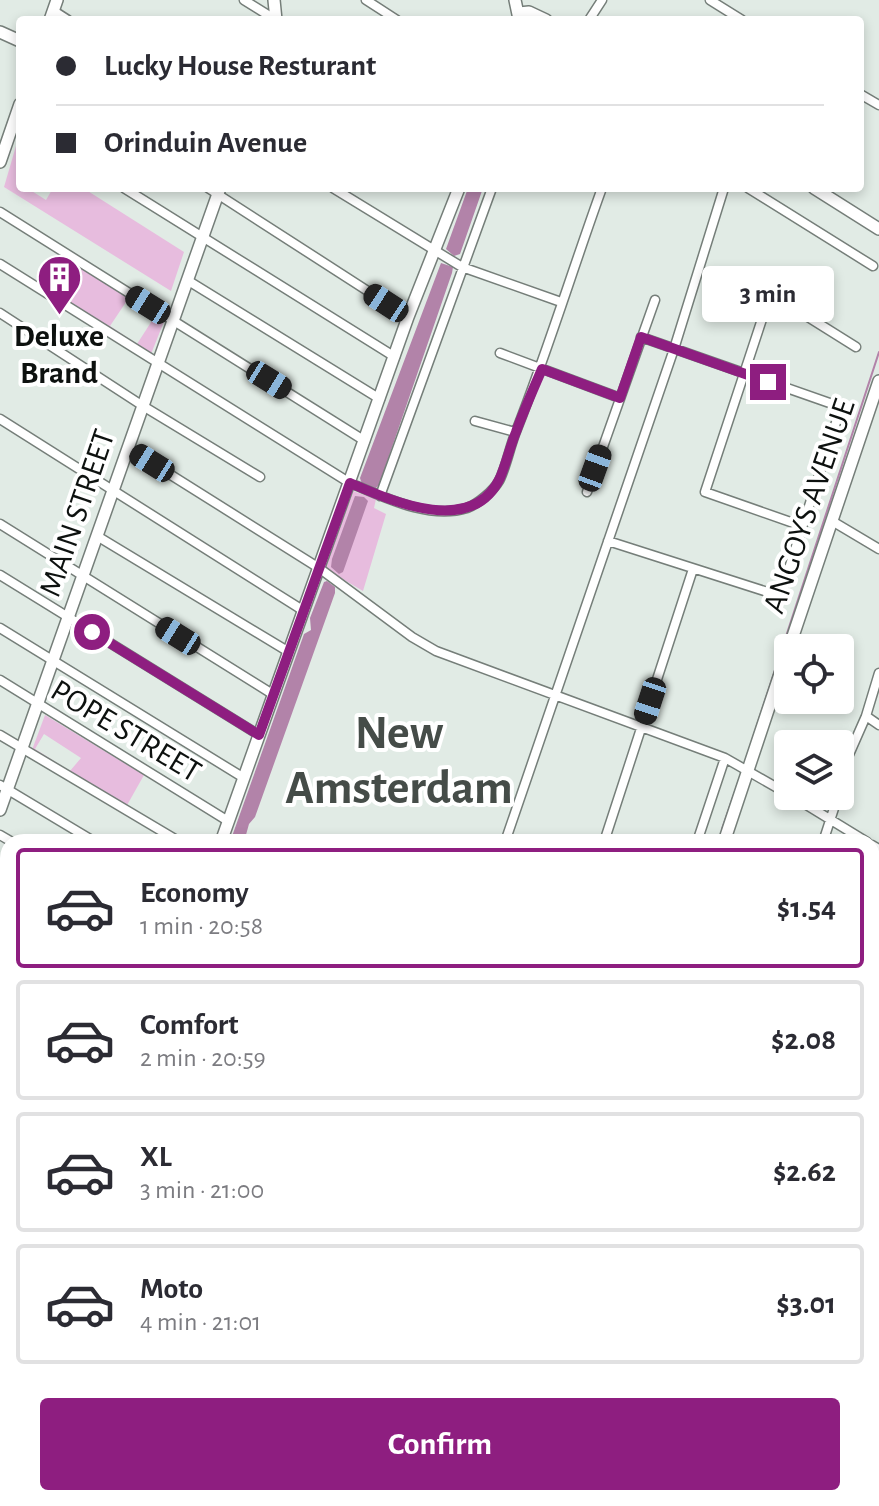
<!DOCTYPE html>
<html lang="en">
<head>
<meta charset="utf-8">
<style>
	body { margin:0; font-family:"Alegreya Sans",sans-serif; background:#f2f2f3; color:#2b2b33; height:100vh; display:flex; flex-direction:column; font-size:30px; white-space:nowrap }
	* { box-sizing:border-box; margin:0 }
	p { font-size:26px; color:#7c7c81 }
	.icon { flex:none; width:44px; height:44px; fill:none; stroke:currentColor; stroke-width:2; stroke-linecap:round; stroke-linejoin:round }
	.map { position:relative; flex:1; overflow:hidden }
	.details { position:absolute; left:0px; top:834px; width:880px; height:672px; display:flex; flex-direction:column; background:#fff; border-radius:24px 24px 0 0; box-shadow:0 4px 12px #0003 }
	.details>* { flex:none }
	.banner { position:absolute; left:16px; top:16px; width:848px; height:176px; border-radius:8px; box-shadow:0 4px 12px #0003; display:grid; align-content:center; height:176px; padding:0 40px; background:#fff }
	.tools { position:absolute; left:774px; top:634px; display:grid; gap:16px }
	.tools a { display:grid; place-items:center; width:80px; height:80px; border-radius:8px; background:#fff; box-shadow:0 4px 12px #0003; font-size:40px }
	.end { position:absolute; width:36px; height:36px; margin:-18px; border:10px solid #8e1e80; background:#fff; box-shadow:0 0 0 4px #fff }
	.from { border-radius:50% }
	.bubble { position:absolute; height:56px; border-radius:8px; background:#fff; box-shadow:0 4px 12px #0003; font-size:26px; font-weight:700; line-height:56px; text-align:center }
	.car { position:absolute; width:24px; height:48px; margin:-24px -12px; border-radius:10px; box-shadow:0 0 6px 2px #0007; background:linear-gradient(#222 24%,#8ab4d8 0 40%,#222 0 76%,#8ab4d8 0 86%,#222 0) }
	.banner b { display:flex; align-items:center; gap:28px; height:76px; font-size:30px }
	.banner b+b { border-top:2px solid #e1e1e2 }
	.banner i { width:20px; height:20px; background:#2b2b33 }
	ul { padding:14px 0 0; list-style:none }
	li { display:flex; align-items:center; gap:24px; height:120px; margin:0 16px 12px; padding:0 24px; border:4px solid #e1e1e2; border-radius:8px }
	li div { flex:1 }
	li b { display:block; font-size:30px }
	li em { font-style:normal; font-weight:700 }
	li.selected { border-color:#8e1e80 }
	li>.icon { width:72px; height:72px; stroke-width:1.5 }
	.cta { display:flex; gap:16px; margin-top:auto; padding:16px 40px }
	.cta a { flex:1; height:92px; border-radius:8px; background:#8e1e80; color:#fff; font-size:32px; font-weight:700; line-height:92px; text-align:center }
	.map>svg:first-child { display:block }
	.green { fill:#e7bcde; fill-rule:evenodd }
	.water { fill:#b283a9 }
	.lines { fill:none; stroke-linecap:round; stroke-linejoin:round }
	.stream { stroke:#b283a9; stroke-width:2 }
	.street-casing { stroke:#757e79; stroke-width:11 }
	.secondary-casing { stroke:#757e79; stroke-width:14 }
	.street { stroke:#fff; stroke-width:8 }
	.secondary { stroke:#fff; stroke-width:11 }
	.route { stroke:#8e1e80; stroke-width:10 }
	.labels { text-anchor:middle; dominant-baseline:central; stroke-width:8; stroke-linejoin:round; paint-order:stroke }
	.poi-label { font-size:32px; font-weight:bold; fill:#0d110f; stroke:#fff }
	.street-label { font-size:32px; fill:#0d110f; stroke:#fff }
	.town-label { font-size:48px; font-weight:bold; fill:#454c48; stroke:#fff }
</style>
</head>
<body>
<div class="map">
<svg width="879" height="1506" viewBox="0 0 879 1506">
	<rect width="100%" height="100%" fill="#e1ebe5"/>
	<path class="green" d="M16,146L20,148V188H27L46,200L53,188H83L184,252L171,291L4,187Z
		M81,267L165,319L151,354L62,297ZM128,299L155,316L137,344L110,326Z
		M353,491L376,499L374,508L386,514L363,591L324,568Z
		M45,715L144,775L126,807L32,750ZM44,734L81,758L70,771L35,749Z
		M0,1316L8,1321V1458L0,1489Z"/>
	<path class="water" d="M468,188H483L460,254L454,256L446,249Z
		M441,263L453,267L452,273L379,485L376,488C368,488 362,487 360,478Z
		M355,496L364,497L368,501L343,572L339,574L331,567L332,559Z
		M327,581L335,587V593L255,817L249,824L244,842H230L304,634L311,630L310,618L324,582Z"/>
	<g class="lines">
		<path class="stream" d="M744,765L879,352
			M722,829L742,771
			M500,1506L503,1498"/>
		<defs>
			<path id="street" d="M244,0L276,20
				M366,0L397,20
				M710,0L742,20
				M54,11L68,20
				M589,20L602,0
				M860,94L879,105
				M124,188L395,357
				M208,188L408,317
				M333,188L462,267L561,302
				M748,188L873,266
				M0,212L365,441
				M0,264L350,483C384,497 429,520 467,508C478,504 493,491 499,481C507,465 510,445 517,429C548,350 573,268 602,188
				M187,280L380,399
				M0,313L143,406L260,477
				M500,353L620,398
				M0,419L304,611
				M475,421L515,432
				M128,448L319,568L412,637L436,651L725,758L788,794
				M587,492L655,300
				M380,496L492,188
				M832,521L879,549
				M0,524L274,695
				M802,526L705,492L768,301L773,295L856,347
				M97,536L289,652
				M608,541L780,596L841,407L641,337
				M0,575L259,735
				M0,628L244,778
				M0,680L228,821
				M866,716L879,725
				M0,735L180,842
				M0,785L95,842
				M840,790L844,766L866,716L879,673
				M792,796L867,842
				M0,835L12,842
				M505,842L674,349L724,188
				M604,842L693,569
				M697,842L725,758
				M823,842L838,796
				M872,845L879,849
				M872,959L879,961
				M0,993L8,998
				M0,1044L8,1049
				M872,1050L879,1052
				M0,1095L8,1099
				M872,1104L879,1083
				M0,1148L8,1153
				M0,1202L8,1207
				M872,1308L879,1311
				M872,1425L879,1427
				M21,1498L37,1506
				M449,1498L462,1506
				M764,1498L781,1503L809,1498
				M849,1498L876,1506
				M3,1506L8,1488
				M89,1506L92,1498
				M158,1506L160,1498
				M466,1506H472L478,1498"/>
			<path id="secondary" d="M274,0L276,20
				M515,0L519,19
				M519,13L529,12L546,20
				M50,20L57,0
				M0,32L20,41
				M0,162L20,104
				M814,188L879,229
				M789,648L879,381
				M0,810L220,188
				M221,842L408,317L459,188
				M724,842L788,650
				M0,941L8,946
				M0,1243L8,1248
				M400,1498L413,1506
				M510,1506L513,1498"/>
		</defs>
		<use href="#street" class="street-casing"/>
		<use href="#secondary" class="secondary-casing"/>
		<use href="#street" class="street"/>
		<use href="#secondary" class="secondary"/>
	</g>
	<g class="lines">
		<path class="route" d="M92,632L259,735L350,483C392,501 472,537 500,478C506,464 510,447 516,432C524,410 533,390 542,369L620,398L641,337L768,382"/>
	</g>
	<defs>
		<symbol id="building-pin" viewBox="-11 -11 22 30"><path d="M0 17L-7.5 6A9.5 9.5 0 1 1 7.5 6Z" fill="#8e1e80" stroke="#fff"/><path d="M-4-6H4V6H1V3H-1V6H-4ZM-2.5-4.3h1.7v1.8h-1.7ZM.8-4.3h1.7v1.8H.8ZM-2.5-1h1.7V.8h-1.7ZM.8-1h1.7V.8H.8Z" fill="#fff"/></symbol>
	</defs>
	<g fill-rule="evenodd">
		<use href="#building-pin" x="34" y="252" width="51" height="69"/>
	</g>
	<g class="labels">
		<g class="poi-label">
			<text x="59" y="336">Deluxe<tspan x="59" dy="37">Brand</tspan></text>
		</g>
		<g class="street-label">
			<text transform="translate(809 506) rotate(-71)">ANGOYS AVENUE</text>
			<text transform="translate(77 513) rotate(-71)">MAIN STREET</text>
			<text transform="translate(126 731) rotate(31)">POPE STREET</text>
		</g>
		<g class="town-label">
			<text x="399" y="734">New<tspan x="399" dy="55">Amsterdam</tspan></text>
		</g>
	</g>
</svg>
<div class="tools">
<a><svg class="icon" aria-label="locate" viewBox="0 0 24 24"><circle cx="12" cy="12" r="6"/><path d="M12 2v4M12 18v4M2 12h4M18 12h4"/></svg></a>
<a><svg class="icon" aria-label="layers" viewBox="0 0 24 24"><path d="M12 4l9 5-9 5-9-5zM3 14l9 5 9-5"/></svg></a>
</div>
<i class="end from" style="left:92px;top:632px"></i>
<i class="end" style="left:768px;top:382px"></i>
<div class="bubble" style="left:702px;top:266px;width:132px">3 min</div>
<i class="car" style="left:386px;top:303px;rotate:303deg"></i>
<i class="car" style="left:148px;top:305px;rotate:302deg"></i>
<i class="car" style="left:269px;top:380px;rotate:122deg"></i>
<i class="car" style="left:152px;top:463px;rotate:302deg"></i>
<i class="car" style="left:595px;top:468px;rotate:20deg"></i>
<i class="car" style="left:178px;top:636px;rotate:302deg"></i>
<i class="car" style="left:650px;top:701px;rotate:198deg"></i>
<div class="banner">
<b><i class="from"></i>Lucky House Resturant</b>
<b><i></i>Orinduin Avenue</b>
</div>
<section class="details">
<ul>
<li class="selected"><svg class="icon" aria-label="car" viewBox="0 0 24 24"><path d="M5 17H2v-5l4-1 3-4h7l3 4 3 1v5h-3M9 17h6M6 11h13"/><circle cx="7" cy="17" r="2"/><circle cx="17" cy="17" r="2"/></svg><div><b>Economy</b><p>1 min · 20:58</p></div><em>$1.54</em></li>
<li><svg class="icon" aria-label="car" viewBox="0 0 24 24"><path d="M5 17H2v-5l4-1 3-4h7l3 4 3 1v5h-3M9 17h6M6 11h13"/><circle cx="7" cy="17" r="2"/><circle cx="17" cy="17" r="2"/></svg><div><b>Comfort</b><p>2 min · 20:59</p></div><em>$2.08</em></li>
<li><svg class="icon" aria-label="car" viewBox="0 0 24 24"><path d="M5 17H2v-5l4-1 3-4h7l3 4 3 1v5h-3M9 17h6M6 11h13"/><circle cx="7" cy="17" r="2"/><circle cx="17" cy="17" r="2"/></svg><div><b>XL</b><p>3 min · 21:00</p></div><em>$2.62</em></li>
<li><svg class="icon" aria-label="car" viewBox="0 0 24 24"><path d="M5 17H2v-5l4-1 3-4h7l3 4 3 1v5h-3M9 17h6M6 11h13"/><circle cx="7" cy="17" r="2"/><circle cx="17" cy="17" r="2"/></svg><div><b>Moto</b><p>4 min · 21:01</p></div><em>$3.01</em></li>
</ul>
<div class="cta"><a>Confirm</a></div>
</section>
</div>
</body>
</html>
